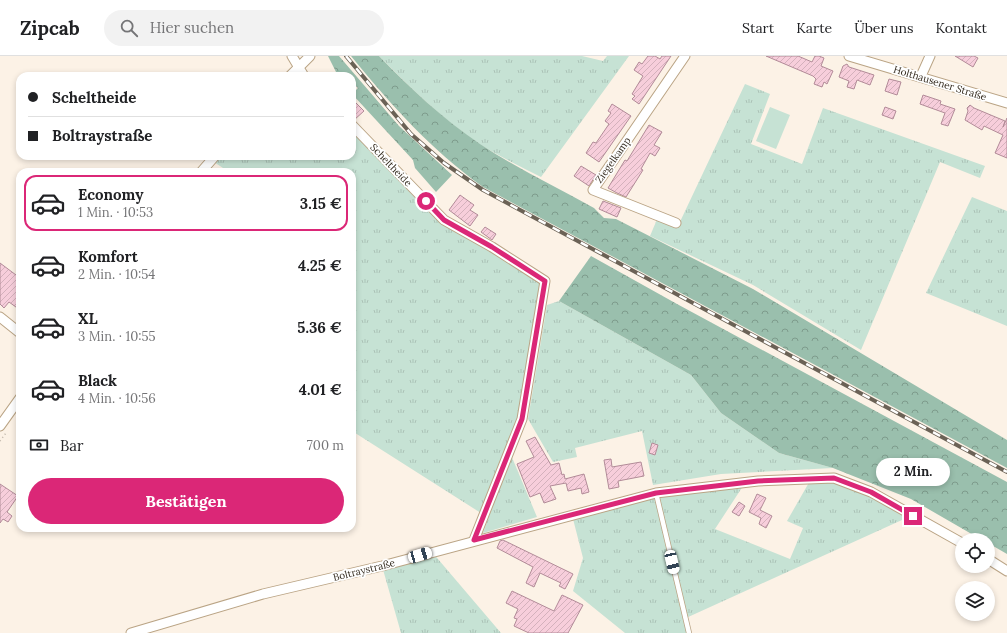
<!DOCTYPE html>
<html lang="de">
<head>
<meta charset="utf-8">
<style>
	body { margin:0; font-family:Lora,serif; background:#f2f2f2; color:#202124; height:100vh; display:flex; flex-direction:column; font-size:15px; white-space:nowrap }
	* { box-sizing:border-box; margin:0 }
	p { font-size:13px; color:#757577 }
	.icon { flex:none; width:22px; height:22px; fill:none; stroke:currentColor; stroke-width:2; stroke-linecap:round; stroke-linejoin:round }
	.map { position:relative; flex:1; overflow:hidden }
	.drawer { position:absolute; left:16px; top:112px; width:340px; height:364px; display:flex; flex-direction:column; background:#fff; border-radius:12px; box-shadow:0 2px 6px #0003 }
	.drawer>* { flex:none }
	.hud { position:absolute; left:16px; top:16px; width:340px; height:88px; border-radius:12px; box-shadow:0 2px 6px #0003; display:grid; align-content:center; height:88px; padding:0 12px; background:#fff }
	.controls { position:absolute; left:955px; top:477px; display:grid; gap:8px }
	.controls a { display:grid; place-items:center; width:40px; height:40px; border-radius:50%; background:#fff; box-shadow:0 2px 6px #0003; font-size:20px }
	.end { position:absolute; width:18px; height:18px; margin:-9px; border:5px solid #db2777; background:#fff; box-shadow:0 0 0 2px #fff }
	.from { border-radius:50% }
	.bubble { position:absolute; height:28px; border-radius:14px; background:#fff; box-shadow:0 2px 6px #0003; font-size:13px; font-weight:800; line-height:28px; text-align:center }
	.car { position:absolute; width:12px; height:24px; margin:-12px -6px; border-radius:5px; box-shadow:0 0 3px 1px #0007; background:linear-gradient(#fff 24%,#345 0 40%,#fff 0 76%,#345 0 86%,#fff 0) }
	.hud b { display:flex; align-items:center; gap:14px; height:38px; font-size:15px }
	.hud b+b { border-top:1px solid #e0e0e0 }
	.hud i { width:10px; height:10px; background:#202124 }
	ul { padding:7px 0 0; list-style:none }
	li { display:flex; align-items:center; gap:12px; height:56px; margin:0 8px 6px; padding:0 4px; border:2px solid transparent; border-radius:12px }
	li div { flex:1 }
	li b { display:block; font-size:15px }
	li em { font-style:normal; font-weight:800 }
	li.current { border-color:#db2777 }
	li>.icon { width:36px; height:36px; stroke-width:1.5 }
	.pay { display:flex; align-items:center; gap:10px; height:44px; padding:0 12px; font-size:15px }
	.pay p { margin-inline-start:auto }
	.cta { display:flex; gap:8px; margin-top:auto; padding:8px 12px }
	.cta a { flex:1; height:46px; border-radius:24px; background:#db2777; color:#fff; font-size:16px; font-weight:800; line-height:46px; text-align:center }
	header { display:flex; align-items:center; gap:24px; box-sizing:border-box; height:56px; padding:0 20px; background:#fff; border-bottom:1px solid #e0e0e0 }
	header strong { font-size:19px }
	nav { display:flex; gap:22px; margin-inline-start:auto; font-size:14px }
	.search { width:280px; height:36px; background:#f2f2f2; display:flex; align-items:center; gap:10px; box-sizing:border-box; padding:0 14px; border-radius:22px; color:#757577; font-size:15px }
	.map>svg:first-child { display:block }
	.grass { fill:url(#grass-tufts) }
	.forest { fill:url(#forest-crowns) }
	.garden { fill:#c6e2d4 }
	.building { fill:url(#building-hatch); stroke:#b28b98 }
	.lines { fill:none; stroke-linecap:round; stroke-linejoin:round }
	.service-casing { stroke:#baa485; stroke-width:6 }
	.minor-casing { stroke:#baa485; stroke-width:11 }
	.path { stroke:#beb5a9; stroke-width:1.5; stroke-dasharray:1 3; stroke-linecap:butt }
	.service { stroke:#fff; stroke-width:4.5 }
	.minor { stroke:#fff; stroke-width:9 }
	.rail-casing { stroke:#6b6256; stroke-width:4 }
	.rail { stroke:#fff; stroke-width:2.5; stroke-dasharray:8; stroke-linecap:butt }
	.route { stroke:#db2777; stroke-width:5 }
	.labels { text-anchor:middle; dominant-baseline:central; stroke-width:3.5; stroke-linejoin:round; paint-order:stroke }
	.street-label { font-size:10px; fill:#352c20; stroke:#fff }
</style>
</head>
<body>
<header>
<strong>Zipcab</strong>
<div class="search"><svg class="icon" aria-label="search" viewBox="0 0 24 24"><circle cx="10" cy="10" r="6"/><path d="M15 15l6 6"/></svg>Hier suchen</div>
<nav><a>Start</a><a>Karte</a><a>Über uns</a><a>Kontakt</a></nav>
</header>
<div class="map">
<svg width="1007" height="577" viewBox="0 0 1007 577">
	<defs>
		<pattern id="grass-tufts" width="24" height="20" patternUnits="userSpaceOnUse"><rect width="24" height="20" fill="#c6e2d4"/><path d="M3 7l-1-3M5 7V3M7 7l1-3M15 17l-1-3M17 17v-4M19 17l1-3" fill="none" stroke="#abc2b6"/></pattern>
		<pattern id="forest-crowns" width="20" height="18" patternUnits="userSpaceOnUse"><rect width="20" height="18" fill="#9abfad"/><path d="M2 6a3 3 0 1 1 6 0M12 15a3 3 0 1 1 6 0" fill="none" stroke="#7e9b8c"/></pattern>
		<pattern id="building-hatch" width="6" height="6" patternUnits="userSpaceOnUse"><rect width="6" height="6" fill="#f7cedb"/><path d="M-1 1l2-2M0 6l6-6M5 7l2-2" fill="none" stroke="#d4b1bc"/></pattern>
	</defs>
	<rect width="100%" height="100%" fill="#fcf2e6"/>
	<path class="grass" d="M379,0H582L603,5L607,0H629L541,121C521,111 501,101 481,89C443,64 411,32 379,0Z
		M745,28L770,38L751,88L802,108L823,52L985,110L980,122L940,106L861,294L753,229L650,180L658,161L678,170Z
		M352,69L444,164L545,225L522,363L484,459L352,375V116H229L211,104L215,100H352Z
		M972,141L1007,155V270L926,237Z
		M559,245L691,319L721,357L779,397L833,412L721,418L653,429L642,375L575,392L577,401L553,406L528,363L547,249Z
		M511,399L537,461L483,477Z
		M834,422L913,459L686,562L689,577H625L573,535L583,502L572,459L656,437L745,427L715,473L790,503L803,472L787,465L811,423Z
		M432,496L501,577H401L382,510Z"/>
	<path class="forest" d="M328,0H339L399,70L452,119L436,136L415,112L413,104L352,38L358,32L353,27L352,28V20H338Z
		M351,0H379C410,32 443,63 480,88C516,112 556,131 594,152L604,162L616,163L753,233L1007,384V412L483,131C429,92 393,51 351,0Z
		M591,200L677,248L1007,426V498L988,487V484H982L911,443L833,412L779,397L721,357L691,319L559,245Z"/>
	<path class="garden" d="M770,51L790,59L776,93L756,85Z"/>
	<path class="building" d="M648,0H655L660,3L662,0H671L639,48L632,43L635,40L632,38L643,20L634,14L639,6L642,8Z
		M766,0H798L812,6L815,0H819L824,2L821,10L833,15L827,28L824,26L822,31L814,28L816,23L813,20Z
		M955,0H974L978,2L973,11Z
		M847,8L849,11L874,19L870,29L857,24L854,33L847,31L849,25L839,21L843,10Z
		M889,23L901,26L897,39L885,35Z
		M923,39L941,45L940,48L955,53L948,70L941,68L945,57L920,48Z
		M352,43L364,55L354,64L352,63Z
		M612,48L631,60L599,106L586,97L593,86L596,87L609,68L605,65L611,57L608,55Z
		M970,49L974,52L1005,65L1003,71L1007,62V102L995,97L1003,79L984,70L982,74L965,64L968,55L967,52Z
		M885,51L896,55L893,63L882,59Z
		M649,69L662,76L654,89L660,92L655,100L650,97L641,113L643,114L626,141L617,137L608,132L625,104L627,105Z
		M581,110L596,119L589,130L574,120Z
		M460,139L474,149L470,154L478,159L470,170L449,154Z
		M603,145L621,152L617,161L599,153Z
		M485,171L496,178L492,184L481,176Z
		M0,207L20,222V254L9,246L4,252L0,248Z
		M535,381L551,409L559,407L562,419L564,418L565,423L584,418L589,436L582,438L581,432L568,435L566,427L550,430L556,443L544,447L540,437L530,441L517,408L534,401L526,385Z
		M652,387L658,389L655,399L649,397Z
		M611,403L612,411L641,406L644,420L618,425L619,431L609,433L604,404Z
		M0,428L18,440L7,456L12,460L8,466L3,463L0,467Z
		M757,438L766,442L760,454L772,460L766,472L759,468L761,462L749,456Z
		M739,446L745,450L739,460L732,456Z
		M503,484L573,518L565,533L559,530L561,527L540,517L534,531L526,527L533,511L497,492L500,485Z
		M512,535L554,555L562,539L583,549L568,577H529L514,570L517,563L514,562L518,553L506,547Z"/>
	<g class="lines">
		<defs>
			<path id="service" d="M656,437L689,577"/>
			<path id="minor" d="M292,0L304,20
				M849,0L1007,47
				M290,20L310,0
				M921,20L930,0
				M352,69L444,164L492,191L545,225L522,363L474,484
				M201,116L215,100
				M676,167L593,134L685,0
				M0,261L20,277
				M0,370L20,342
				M988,503L1007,515
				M131,577L263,538L382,510L656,437L758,425L834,422L871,436L962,487"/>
		</defs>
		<use href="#service" class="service-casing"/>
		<use href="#minor" class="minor-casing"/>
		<path class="path" d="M0,385L6,377"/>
		<use href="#service" class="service"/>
		<use href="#minor" class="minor"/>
		<defs>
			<path id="rail" d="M346,0L411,78L444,107L483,134L1007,416"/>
		</defs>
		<use href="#rail" class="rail-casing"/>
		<use href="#rail" class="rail"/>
	</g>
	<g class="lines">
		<path class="route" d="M426,145L444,164L492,191L545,225L522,363L474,484L656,437L758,425L834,422L871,436L913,460"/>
	</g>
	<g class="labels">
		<g class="street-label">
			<text transform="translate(940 27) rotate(17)">Holthausener Straße</text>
			<text transform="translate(613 104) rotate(-55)">Ziegelkamp</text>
			<text transform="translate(391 109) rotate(46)">Scheltheide</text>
			<text transform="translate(364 514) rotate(-14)">Boltraystraße</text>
		</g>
	</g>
</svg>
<div class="controls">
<a><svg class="icon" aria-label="locate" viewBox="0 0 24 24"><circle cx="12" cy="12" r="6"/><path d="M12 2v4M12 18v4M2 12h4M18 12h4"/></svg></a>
<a><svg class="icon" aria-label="layers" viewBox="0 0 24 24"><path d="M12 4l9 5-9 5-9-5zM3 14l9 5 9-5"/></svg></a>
</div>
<i class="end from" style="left:426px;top:145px"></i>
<i class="end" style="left:913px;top:460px"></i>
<div class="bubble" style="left:876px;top:402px;width:74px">2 Min.</div>
<i class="car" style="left:420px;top:499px;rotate:74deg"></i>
<i class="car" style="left:672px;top:506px;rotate:167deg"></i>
<div class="hud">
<b><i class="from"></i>Scheltheide</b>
<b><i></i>Boltraystraße</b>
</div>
<section class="drawer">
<ul>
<li class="current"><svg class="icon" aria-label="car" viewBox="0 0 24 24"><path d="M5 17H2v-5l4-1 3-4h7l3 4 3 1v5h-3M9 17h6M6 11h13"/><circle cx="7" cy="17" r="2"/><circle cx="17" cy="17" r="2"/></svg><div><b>Economy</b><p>1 Min. · 10:53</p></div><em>3.15 €</em></li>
<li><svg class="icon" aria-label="car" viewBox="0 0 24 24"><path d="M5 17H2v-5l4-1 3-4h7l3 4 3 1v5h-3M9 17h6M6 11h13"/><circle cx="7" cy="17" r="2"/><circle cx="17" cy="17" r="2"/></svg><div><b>Komfort</b><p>2 Min. · 10:54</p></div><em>4.25 €</em></li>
<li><svg class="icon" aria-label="car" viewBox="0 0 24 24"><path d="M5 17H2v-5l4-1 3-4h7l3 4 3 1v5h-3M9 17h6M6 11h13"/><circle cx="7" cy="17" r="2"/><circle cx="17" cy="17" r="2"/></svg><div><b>XL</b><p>3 Min. · 10:55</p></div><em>5.36 €</em></li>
<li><svg class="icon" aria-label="car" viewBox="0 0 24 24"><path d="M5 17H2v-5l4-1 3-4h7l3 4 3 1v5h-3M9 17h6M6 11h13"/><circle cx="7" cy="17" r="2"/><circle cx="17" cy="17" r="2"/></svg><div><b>Black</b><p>4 Min. · 10:56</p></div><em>4.01 €</em></li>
</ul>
<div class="pay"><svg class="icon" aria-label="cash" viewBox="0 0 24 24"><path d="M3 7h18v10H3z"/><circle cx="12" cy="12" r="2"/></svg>Bar<p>700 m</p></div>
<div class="cta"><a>Bestätigen</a></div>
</section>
</div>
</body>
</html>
